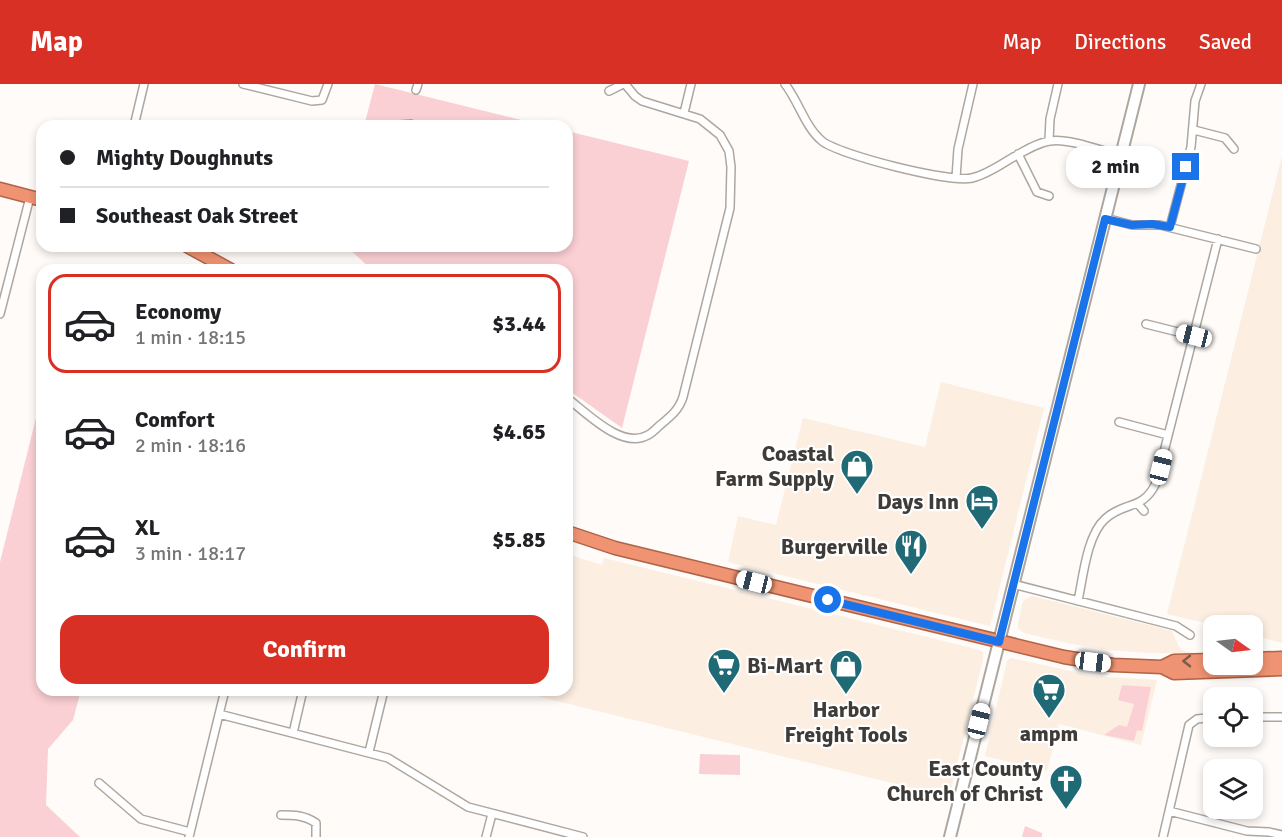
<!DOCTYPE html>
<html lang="en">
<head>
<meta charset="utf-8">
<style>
	body { margin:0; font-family:Signika,sans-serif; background:#f6f6f6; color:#202124; height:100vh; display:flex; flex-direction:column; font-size:22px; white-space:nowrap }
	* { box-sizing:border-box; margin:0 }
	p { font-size:20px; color:#757577 }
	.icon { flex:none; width:33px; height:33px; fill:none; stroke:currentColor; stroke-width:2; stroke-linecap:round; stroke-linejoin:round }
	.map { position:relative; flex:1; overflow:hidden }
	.panel { position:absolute; left:36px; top:180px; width:537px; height:432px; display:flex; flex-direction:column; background:#fff; border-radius:18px; box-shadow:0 3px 9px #0003 }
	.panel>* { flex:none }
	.guide { position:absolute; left:36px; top:36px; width:537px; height:132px; border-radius:18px; box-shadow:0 3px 9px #0003; display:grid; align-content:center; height:132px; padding:0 24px; background:#fff }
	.needle { width:39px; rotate:104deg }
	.tools { position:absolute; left:1203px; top:531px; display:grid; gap:12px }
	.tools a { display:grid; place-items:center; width:60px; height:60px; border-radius:12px; background:#fff; box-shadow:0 3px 9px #0003; font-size:30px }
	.end { position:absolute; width:27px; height:27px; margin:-14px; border:8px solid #1a73e8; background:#fff; box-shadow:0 0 0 3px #fff }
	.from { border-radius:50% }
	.bubble { position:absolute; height:42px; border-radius:18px; background:#fff; box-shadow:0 3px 9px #0003; font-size:20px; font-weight:800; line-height:42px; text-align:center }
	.car { position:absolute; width:18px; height:36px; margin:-18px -9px; border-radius:8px; box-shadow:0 0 4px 2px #0007; background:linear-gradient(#fff 24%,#345 0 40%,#fff 0 76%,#345 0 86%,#fff 0) }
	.guide b { display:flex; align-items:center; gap:21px; height:57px; font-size:22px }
	.guide b+b { border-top:2px solid #e0e0e0 }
	.guide i { width:15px; height:15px; background:#202124 }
	ul { padding:10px 0 0; list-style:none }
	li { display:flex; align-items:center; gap:18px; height:99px; margin:0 12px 9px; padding:0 12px; border:3px solid transparent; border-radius:18px }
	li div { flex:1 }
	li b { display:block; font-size:22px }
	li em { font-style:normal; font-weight:800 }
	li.current { border-color:#d93025 }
	li>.icon { width:54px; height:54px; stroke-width:1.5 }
	.primary-button { display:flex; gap:12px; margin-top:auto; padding:12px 24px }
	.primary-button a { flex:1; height:69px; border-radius:18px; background:#d93025; color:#fff; font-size:24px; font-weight:800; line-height:69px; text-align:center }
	header { display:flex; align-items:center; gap:36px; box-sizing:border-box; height:84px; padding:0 30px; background:#d93025; color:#fff }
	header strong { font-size:28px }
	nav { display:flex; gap:33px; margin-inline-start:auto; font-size:21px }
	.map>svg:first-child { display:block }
	.built { fill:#fceee1 }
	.green { fill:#fad0d4 }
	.water { fill:#9eb278 }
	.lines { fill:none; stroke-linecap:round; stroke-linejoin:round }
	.minor-casing { stroke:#aea7a0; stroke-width:10 }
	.secondary-casing { stroke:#aea7a0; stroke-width:14 }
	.trunk-casing { stroke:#af6347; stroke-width:15 }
	.minor { stroke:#fff; stroke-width:7 }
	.secondary { stroke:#fff; stroke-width:10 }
	.trunk { stroke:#f09372; stroke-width:12 }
	.oneway { stroke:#7c5a4c }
	.route { stroke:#1a73e8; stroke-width:8 }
	.labels { text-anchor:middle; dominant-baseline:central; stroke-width:4.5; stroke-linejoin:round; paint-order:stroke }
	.poi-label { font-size:22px; font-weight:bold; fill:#3e3b38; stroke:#fff; text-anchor:end }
</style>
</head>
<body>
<header>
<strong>Map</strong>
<nav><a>Map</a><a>Directions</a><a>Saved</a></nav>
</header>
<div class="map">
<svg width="1282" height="753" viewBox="0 0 1282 753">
	<rect width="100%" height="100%" fill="#fefbf8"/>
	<path class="built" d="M1282,72V559L1253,551L1252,542L1214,541L1167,530Z
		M941,298L1044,324L990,542L728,478L738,432L776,441L803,334L925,363Z
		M567,470L602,481L604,474L980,566L983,570V575L949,713L512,606H567Z
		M1032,512L1172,547L1179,563L1184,567L1192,569H1150L1109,566L1072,560L1024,549L1018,544V539L1023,517Z
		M1011,574L1093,592L1157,596L1141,661L1059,640L1047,687L985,672L1007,577Z"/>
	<path class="green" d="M375,0L546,42H364Z
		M567,47L689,77L622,344L567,305V186H372L346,162H567Z
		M42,310V606H81L73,636L48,665L46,721L80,753H0V478Z
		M1122,601L1151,603L1142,647L1137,646L1134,657L1104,651L1119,641L1127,643L1134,620L1118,616Z
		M700,670L740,671V691L699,690Z
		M1025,742L1042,749V753H1022Z"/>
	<path class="water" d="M412,35L423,42H393L399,36Z"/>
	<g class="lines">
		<defs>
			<path id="minor" d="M243,0L312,17L322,16L328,0
				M785,0C799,18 805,43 822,57C839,71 950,99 972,94C986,91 1000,81 1012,74C1024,67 1037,59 1050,57C1069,54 1102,67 1121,72
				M416,6L418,0
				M609,7L623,0
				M684,29L691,0
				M134,42L144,0
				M1194,46L1225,54L1234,65
				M1049,57L1050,35L1058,0
				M1018,70L1037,108L1049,112
				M956,94L958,65L973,0
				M1105,134L1132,141H1160L1256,165
				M1170,143L1191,63L1195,17L1201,0
				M0,230L30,113
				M1146,240L1194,252
				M567,314C587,329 622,366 648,351C652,349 656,345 659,342C670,333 679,326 683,313L730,124L731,83L729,67L720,51L700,35L642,17L635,12L625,0
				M1119,338L1168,351
				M1138,420L1144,427
				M1013,500L1176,542L1190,551
				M1078,517C1083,493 1087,451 1105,435C1124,417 1143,427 1156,399L1218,155
				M219,630L388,674L468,723L583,753
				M1252,633H1282
				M293,649L303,606
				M369,668L384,606
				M99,699L141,735L190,748
				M1169,727L1247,747L1269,748L1282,751
				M281,731C294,731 304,731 316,739V753
				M189,753L225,606
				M486,753L492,730
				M1163,753L1189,641L1197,635L1214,633"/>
			<path id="secondary" d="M950,753L1139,0"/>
			<path id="trunk" d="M0,105L42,116
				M187,162L231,186
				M567,448L615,464L1064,573L1113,581L1162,583L1174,589L1282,585
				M1252,575L1282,574
				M1162,583L1174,577L1214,576"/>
		</defs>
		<use href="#minor" class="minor-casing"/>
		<use href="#secondary" class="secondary-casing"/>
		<use href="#trunk" class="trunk-casing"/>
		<use href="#minor" class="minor"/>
		<use href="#secondary" class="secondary"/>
		<use href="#trunk" class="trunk"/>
	</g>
	<defs><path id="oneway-chevron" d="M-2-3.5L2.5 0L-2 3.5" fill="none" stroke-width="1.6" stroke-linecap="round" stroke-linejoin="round" transform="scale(1.5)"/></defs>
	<use class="oneway" href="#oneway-chevron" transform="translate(1187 577) rotate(179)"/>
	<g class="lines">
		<path class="route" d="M828,516L999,558L1105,135L1132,141L1152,140L1170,143L1186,83"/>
	</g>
	<defs>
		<symbol id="shop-pin" viewBox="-11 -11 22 30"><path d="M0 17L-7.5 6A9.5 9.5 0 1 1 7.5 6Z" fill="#1f6a74" stroke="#fff"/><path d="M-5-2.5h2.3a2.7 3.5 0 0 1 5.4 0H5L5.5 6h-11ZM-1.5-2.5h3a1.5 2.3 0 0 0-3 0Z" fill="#fff"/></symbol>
		<symbol id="hotel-pin" viewBox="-11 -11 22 30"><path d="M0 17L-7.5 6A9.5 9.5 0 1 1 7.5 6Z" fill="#1f6a74" stroke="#fff"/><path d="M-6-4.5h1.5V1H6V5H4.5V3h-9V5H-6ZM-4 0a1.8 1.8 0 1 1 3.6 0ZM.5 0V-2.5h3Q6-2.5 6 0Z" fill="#fff"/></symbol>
		<symbol id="restaurant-pin" viewBox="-11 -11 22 30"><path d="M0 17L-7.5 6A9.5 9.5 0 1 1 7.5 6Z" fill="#1f6a74" stroke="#fff"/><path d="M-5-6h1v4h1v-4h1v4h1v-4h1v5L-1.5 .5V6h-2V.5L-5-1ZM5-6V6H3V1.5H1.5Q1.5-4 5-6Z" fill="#fff"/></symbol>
		<symbol id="supermarket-pin" viewBox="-11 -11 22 30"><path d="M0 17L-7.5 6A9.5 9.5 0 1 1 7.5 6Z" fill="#1f6a74" stroke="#fff"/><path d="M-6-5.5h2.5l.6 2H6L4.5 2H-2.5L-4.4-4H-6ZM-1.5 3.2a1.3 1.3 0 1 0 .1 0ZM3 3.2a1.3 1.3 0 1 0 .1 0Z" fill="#fff"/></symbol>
		<symbol id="church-pin" viewBox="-11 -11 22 30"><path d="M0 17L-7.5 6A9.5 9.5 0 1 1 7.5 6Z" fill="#1f6a74" stroke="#fff"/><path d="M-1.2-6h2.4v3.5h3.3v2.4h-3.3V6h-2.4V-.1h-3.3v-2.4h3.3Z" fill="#fff"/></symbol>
	</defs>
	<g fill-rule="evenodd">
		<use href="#shop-pin" x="838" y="363" width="38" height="52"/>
		<use href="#hotel-pin" x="963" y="398" width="38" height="52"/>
		<use href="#restaurant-pin" x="892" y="443" width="38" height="52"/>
		<use href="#supermarket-pin" x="705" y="562" width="38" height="52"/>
		<use href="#shop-pin" x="827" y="563" width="38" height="52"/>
		<use href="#supermarket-pin" x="1030" y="587" width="38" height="52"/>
		<use href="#church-pin" x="1047" y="678" width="38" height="52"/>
	</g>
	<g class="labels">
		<g class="poi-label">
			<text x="834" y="369">Coastal<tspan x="834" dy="25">Farm Supply</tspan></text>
			<text x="959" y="417">Days Inn</text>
			<text x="888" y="462">Burgerville</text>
			<text x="747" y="581" text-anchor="start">Bi-Mart</text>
			<text x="846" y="625" text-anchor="middle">Harbor<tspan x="846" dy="25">Freight Tools</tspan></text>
			<text x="1049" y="649" text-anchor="middle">ampm</text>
			<text x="1043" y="684">East County<tspan x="1043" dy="25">Church of Christ</tspan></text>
		</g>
	</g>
</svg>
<div class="tools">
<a><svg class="needle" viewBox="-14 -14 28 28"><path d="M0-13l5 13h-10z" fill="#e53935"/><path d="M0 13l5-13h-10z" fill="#757577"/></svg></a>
<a><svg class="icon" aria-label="locate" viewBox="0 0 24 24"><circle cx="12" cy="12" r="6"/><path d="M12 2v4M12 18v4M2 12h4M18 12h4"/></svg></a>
<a><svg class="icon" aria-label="layers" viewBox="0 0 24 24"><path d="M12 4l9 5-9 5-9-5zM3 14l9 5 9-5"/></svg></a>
</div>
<i class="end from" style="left:828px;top:516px"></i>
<i class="end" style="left:1186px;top:83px"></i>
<div class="bubble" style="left:1066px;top:62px;width:99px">2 min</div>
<i class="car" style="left:1194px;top:252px;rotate:284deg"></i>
<i class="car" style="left:1161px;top:383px;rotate:14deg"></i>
<i class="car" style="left:754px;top:498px;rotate:284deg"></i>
<i class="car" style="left:1093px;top:578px;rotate:97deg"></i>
<i class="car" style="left:979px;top:637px;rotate:14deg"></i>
<div class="guide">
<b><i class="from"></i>Mighty Doughnuts</b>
<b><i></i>Southeast Oak Street</b>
</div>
<section class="panel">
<ul>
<li class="current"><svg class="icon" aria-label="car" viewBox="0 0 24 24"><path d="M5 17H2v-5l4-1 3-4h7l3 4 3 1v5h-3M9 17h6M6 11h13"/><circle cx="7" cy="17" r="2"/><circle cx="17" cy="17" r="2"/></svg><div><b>Economy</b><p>1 min · 18:15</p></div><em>$3.44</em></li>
<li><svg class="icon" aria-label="car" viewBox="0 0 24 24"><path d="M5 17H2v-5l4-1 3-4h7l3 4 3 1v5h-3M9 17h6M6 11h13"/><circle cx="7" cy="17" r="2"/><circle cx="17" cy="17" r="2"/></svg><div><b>Comfort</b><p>2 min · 18:16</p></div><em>$4.65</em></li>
<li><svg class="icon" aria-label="car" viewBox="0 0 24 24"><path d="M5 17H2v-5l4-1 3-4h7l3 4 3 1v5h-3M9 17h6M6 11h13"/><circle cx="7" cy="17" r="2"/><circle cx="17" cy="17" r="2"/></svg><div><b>XL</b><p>3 min · 18:17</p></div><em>$5.85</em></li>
</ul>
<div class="primary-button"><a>Confirm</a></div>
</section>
</div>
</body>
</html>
